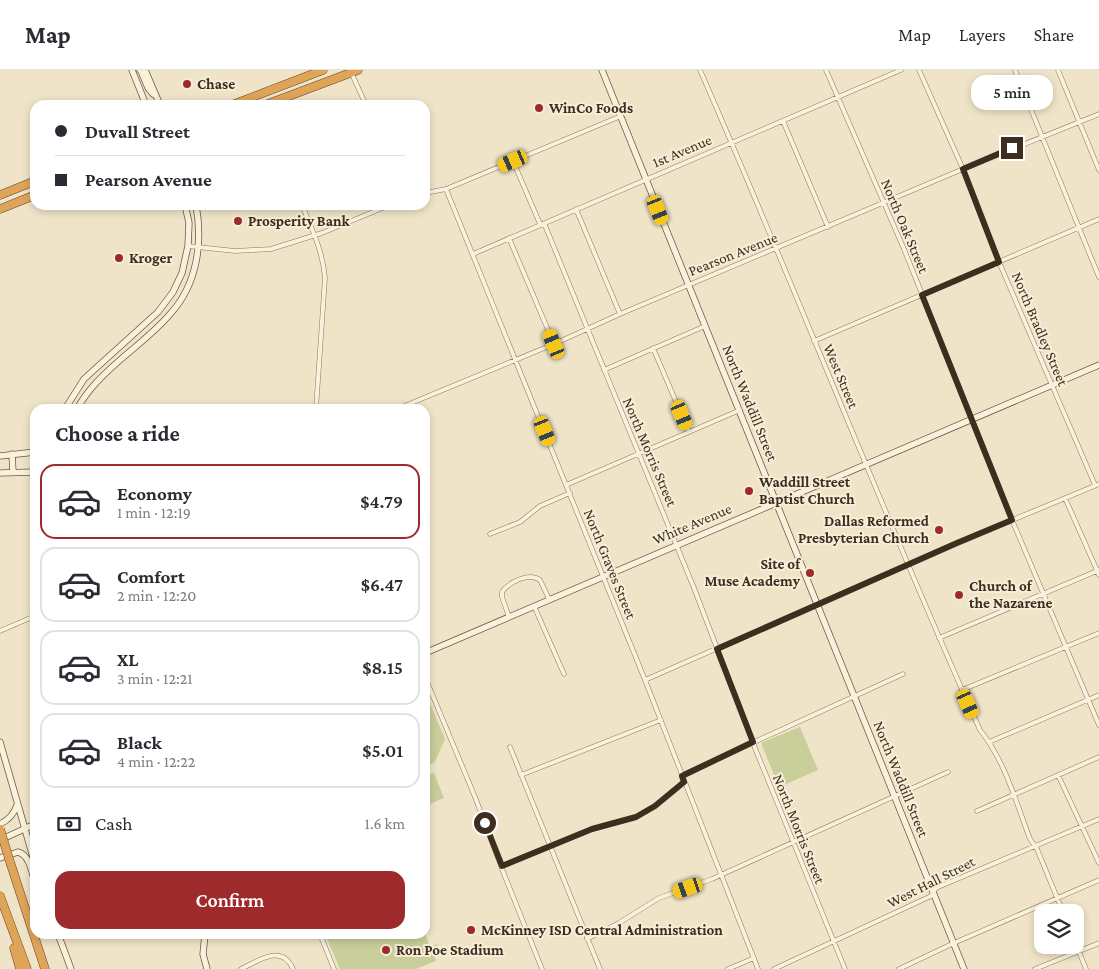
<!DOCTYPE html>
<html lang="en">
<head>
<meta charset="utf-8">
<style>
	body { margin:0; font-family:"Crimson Pro",serif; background:#f7f7f7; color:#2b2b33; height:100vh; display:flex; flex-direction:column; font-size:19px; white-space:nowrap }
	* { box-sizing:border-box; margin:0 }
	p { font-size:16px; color:#7c7c81 }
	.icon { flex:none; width:28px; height:28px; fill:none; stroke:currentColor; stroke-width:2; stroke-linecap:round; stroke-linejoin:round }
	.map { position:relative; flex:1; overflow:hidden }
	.drawer { position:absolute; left:30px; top:334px; width:400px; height:535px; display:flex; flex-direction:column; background:#fff; border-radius:15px; box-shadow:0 2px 8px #0003 }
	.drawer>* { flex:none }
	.top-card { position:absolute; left:30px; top:30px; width:400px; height:110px; border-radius:15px; box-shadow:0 2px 8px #0003; display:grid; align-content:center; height:110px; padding:0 25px; background:#fff }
	.buttons { position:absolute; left:1034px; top:834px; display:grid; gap:10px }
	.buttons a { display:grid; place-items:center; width:50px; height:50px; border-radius:10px; background:#fff; box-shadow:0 2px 8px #0003; font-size:25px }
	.end { position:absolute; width:22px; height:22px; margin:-11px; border:6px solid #3d2e20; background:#fff; box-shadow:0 0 0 2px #fff }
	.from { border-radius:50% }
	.bubble { position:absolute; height:35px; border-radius:15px; background:#fff; box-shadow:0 2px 8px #0003; font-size:16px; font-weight:600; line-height:35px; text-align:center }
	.car { position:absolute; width:15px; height:30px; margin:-15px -8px; border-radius:6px; box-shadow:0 0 4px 1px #0007; background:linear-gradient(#f5c518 24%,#345 0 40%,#f5c518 0 76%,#345 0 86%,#f5c518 0) }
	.top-card b { display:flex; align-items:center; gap:18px; height:48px; font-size:19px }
	.top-card b+b { border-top:1px solid #e1e1e2 }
	.top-card i { width:12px; height:12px; background:#2b2b33 }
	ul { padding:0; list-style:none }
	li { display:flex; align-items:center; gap:15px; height:75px; margin:0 10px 8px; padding:0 15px; border:2px solid #e1e1e2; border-radius:15px }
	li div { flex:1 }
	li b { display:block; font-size:19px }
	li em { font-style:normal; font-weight:600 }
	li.current { border-color:#9e2a2b }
	li>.icon { width:45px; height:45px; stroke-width:1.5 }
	h2 { padding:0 25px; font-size:22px; line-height:60px }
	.pay { display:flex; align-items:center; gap:12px; height:55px; padding:0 25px; font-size:19px }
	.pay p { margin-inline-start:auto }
	.cta { display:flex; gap:10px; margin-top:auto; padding:10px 25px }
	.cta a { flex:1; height:58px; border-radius:15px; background:#9e2a2b; color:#fff; font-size:20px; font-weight:600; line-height:58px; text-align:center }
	header { display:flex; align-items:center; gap:30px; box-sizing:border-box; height:70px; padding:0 25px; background:#fff; border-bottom:1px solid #e1e1e2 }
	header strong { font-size:24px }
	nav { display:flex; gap:28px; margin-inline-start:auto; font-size:18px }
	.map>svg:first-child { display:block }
	.green { fill:#c9cf9b }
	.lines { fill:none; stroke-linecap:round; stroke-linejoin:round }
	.street-casing { stroke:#8d765c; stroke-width:5 }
	.secondary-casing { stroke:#6f573f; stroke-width:7 }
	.highway-casing { stroke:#5b4430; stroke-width:9 }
	.street { stroke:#faf1dc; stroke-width:4 }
	.secondary { stroke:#faf1dc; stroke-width:5.5 }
	.highway { stroke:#e0a458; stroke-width:8 }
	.highway-bridge-casing { stroke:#5b4430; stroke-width:9; stroke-linecap:butt }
	.highway-bridge { stroke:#e0a458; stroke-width:8 }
	.route { stroke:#3d2e20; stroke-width:6 }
	.poi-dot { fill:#9e2a2b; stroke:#f7eed8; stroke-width:2 }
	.labels { text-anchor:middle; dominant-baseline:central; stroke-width:4; stroke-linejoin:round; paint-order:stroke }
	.poi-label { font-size:15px; font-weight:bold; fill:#3d2e20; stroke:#f7eed8; text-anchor:start }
	.street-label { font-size:15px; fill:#3d2e20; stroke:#f7eed8 }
</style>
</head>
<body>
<header>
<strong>Map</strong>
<nav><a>Map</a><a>Layers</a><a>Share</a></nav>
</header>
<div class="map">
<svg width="1099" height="899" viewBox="0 0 1099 899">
	<rect width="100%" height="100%" fill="#f0e4c8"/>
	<path class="green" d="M425,622L445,669L435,692L425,697Z
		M800,657L818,700L779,717L761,673Z
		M434,703L444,728L425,736V706Z
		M325,864H425L430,877L437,874L440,883L434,885L436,891L416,899H340Z"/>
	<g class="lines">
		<defs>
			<path id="street" d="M700,0C796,219 882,442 980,660C1005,691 1016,732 1030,769L1037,779L1063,842
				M826,0L904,179L1012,450L1099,655
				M919,0L963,99L999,192L1095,415
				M1015,0L1099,207
				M1058,0L1099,100
				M351,2L366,35
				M783,51L828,157
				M513,91L540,154
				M446,119L645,610L758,899
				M425,123L446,119L621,46
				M302,135C312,159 323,182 325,208L316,339
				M576,139L620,244
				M544,153L694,518L755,678L845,899
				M509,168L554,274
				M188,176L235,181L271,179L322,163L390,135
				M473,184L901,0
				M814,271L1099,149
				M653,278L689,362
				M604,300L705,256
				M397,339L554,274L620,244L963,99L1099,44
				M566,415L740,340
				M1065,428L1099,505
				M490,464L520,452L540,436L570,423
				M534,536L564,604
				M509,547L502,527V522C509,512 529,502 540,510L549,529
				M0,561L35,546
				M939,568L1099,500
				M425,607L475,727L504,804L542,899
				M645,610L957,473L1099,414
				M962,620L1099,563
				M989,672L1099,625
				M510,677L600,899
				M521,705L661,650
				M682,705L903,604
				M1058,705L1099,793
				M977,741L1099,687
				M502,796L592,759L636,747L655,736L684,712
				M320,864L334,899
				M587,869L619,853L659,828L712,809L948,702
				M1075,872L1086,899
				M241,899C258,891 282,873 293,899
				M728,899L754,888
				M774,899L931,826L936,818L1099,749
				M899,899L954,873L1099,810
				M1035,899L1099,873"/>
			<path id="secondary" d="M132,0L146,35
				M140,0L141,1L148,18L153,24
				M145,0L160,35
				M602,0L964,899
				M65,339L84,309L158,242L173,222L182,203L188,176L189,153L185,135
				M77,339C88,319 103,305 120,290C137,275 156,261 171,243C197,214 203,173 196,135
				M12,384L13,402
				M0,386L35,382
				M0,403L35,402
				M425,583L1099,295
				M0,672L35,794
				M0,754C9,750 14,744 17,735
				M0,770L35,754
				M0,788L18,782C30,785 32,803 35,813
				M58,864L71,899
				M205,864L203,884L207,899"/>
			<path id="highway" d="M232,35L323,0
				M265,35L358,0
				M0,125L35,111
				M0,139L35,125
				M11,795L45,899
				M0,826L27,899
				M14,878L20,899"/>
		</defs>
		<use href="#street" class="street-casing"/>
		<use href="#secondary" class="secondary-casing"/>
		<use href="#highway" class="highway-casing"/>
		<use href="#street" class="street"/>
		<use href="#secondary" class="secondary"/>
		<use href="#highway" class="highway"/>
		<defs>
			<path id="highway-bridge" d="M0,759L11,795"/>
		</defs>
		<use href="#highway-bridge" class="highway-bridge-casing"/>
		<use href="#highway-bridge" class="highway-bridge"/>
	</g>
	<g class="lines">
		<path class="route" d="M485,753L502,796L592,759L636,747L655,736L684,712L682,706L753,672L717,579L957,473L1012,450L922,225L999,192L963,99L1012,78"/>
	</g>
	<g class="poi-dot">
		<circle cx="187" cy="14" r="5"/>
		<circle cx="539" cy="38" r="5"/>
		<circle cx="238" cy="151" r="5"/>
		<circle cx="119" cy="188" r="5"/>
		<circle cx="749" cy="421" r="5"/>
		<circle cx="939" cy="460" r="5"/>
		<circle cx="810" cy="503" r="5"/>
		<circle cx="959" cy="525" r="5"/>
		<circle cx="471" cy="860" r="5"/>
		<circle cx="386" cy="880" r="5"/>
	</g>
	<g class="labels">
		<g class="poi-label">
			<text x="197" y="14">Chase</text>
			<text x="549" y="38">WinCo Foods</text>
			<text x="248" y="151">Prosperity Bank</text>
			<text x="129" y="188">Kroger</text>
			<text x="759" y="412">Waddill Street<tspan x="759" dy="17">Baptist Church</tspan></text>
			<text x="929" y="451" text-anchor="end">Dallas Reformed<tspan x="929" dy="17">Presbyterian Church</tspan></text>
			<text x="800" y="494" text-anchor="end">Site of<tspan x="800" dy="17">Muse Academy</tspan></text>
			<text x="969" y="516">Church of<tspan x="969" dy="17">the Nazarene</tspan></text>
			<text x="481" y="860">McKinney ISD Central Administration</text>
			<text x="396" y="880">Ron Poe Stadium</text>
		</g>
		<g class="street-label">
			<text transform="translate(682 81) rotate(-23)">1st Avenue</text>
			<text transform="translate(905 156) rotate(67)">North Oak Street</text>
			<text transform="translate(733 184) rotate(-22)">Pearson Avenue</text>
			<text transform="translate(1040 259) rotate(67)">North Bradley Street</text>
			<text transform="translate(841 306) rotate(67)">West Street</text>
			<text transform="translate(750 333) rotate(68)">North Waddill Street</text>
			<text transform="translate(650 382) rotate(67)">North Morris Street</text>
			<text transform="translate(692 454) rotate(-23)">White Avenue</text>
			<text transform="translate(610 494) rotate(68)">North Graves Street</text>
			<text transform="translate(901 709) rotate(68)">North Waddill Street</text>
			<text transform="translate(799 759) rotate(68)">North Morris Street</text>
			<text transform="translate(931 812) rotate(-27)">West Hall Street</text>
		</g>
	</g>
</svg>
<div class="buttons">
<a><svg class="icon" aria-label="layers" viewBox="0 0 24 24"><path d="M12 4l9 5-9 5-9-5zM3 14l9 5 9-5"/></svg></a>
</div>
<i class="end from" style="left:485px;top:753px"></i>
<i class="end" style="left:1012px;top:78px"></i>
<div class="bubble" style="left:971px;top:5px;width:82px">5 min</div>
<i class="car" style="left:513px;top:91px;rotate:247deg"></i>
<i class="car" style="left:658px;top:140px;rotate:158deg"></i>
<i class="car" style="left:554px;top:274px;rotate:337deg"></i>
<i class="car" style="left:682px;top:345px;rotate:157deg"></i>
<i class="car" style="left:545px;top:361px;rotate:158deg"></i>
<i class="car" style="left:968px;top:634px;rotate:156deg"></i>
<i class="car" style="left:688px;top:818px;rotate:251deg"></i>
<div class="top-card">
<b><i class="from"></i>Duvall Street</b>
<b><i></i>Pearson Avenue</b>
</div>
<section class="drawer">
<h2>Choose a ride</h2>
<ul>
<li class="current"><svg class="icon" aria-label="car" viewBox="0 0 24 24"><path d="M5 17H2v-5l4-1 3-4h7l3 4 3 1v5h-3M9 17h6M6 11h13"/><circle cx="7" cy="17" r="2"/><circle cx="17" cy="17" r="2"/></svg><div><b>Economy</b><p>1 min · 12:19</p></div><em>$4.79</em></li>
<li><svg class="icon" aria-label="car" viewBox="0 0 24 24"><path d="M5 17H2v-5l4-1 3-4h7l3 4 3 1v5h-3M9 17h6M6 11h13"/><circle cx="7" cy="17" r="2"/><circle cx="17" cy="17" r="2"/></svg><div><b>Comfort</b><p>2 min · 12:20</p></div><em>$6.47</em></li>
<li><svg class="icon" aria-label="car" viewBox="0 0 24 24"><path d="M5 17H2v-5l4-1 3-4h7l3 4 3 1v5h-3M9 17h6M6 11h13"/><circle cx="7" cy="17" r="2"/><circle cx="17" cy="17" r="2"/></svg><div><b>XL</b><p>3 min · 12:21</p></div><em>$8.15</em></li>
<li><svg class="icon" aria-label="car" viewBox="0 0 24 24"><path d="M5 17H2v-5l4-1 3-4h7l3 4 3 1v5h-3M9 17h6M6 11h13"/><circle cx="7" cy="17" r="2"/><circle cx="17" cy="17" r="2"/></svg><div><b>Black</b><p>4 min · 12:22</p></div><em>$5.01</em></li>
</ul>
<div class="pay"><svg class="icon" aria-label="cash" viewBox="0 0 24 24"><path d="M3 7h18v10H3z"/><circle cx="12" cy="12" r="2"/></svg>Cash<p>1.6 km</p></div>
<div class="cta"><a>Confirm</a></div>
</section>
</div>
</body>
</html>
